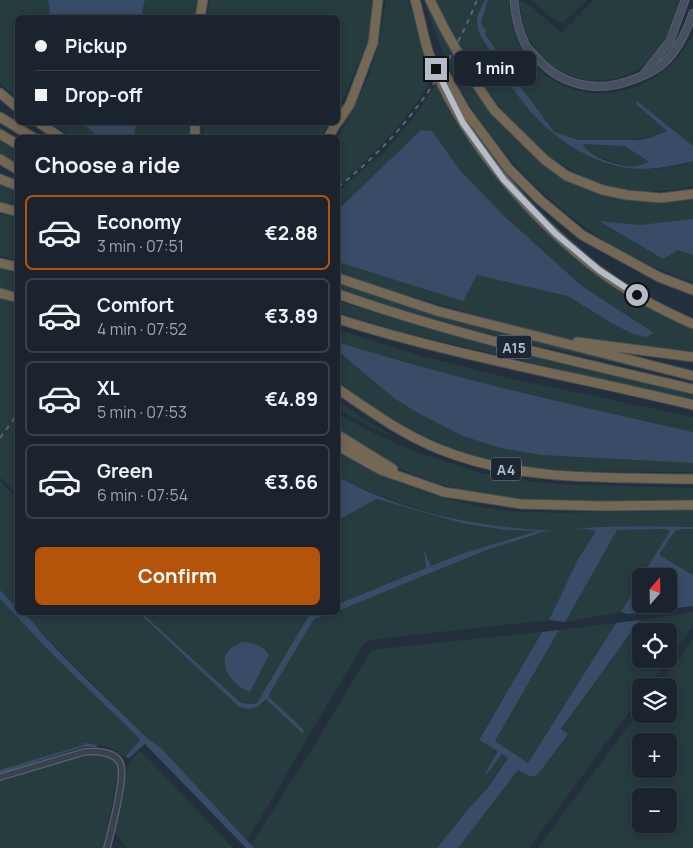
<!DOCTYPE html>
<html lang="en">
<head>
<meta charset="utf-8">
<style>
	body { margin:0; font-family:Manrope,sans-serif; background:#282f3a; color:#f1f3f6; height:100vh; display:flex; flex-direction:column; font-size:19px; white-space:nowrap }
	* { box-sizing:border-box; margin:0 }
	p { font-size:16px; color:#a0a4aa }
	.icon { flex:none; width:28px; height:28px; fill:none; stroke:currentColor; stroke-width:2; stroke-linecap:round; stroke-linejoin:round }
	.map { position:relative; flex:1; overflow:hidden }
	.sheet { position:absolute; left:15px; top:135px; width:325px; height:480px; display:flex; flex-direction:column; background:#1b232e; border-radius:8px; box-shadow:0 2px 12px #0003,0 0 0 1px #39404a }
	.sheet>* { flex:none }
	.guide { position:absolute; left:15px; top:15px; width:325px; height:110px; border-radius:8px; box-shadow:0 2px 12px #0003,0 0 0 1px #39404a; display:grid; align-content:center; height:110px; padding:0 20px; background:#1b232e }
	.needle { width:32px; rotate:20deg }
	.buttons { position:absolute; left:632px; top:568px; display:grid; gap:10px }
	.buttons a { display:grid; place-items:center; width:45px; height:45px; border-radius:8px; background:#1b232e; box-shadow:0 2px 12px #0003,0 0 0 1px #39404a; font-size:25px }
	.end { position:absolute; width:22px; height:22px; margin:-11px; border:6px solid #b4bcc9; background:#111; box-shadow:0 0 0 2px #111 }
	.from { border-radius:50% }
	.bubble { position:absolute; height:35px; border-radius:8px; background:#1b232e; box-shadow:0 2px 12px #0003,0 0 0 1px #39404a; font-size:16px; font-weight:700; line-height:35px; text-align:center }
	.guide b { display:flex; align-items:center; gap:18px; height:48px; font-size:19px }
	.guide b+b { border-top:1px solid #39404a }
	.guide i { width:12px; height:12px; background:#f1f3f6 }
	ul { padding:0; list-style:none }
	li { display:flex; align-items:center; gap:15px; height:75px; margin:0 10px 8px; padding:0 10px; border:2px solid #39404a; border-radius:8px }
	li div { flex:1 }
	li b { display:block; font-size:19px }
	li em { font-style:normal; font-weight:700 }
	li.on { border-color:#b45309 }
	li>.icon { width:45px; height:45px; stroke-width:1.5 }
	h2 { padding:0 20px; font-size:22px; line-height:60px }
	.button { display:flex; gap:10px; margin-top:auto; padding:10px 20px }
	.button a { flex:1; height:58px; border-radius:8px; background:#b45309; color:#fff; font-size:20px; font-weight:700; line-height:58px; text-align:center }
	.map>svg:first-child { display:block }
	.green { fill:#263c3f; fill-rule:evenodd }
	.water { fill:#394c67; fill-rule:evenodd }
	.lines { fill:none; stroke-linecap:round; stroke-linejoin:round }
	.street-casing { stroke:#565f6c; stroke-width:8 }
	.secondary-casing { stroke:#565f6c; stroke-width:9 }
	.highway-casing { stroke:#434c59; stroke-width:11 }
	.street { stroke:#38414e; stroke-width:5 }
	.secondary { stroke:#465061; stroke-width:7 }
	.highway { stroke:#746855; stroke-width:9 }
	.rail { stroke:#5a6575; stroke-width:2; stroke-dasharray:5 5; stroke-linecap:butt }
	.route { stroke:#b4bcc9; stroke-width:6 }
	.labels { text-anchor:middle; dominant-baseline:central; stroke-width:4.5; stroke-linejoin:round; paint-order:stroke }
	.shield { fill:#1d2633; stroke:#878f9c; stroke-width:1 }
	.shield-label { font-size:14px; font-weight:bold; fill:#b4bcc9 }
</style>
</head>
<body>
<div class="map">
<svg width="693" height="848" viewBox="0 0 693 848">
	<rect width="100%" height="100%" fill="#242f3e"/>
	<path class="green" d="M0,0H48L51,17L18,18L17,98L0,83Z
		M145,0H198L195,17L141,18Z
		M210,0H374L368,41L342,102L338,110V18H207Z
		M386,0H408L416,24L435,73C411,118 375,153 338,186L337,138L358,100L369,75L380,39Z
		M424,0H427C443,29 458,59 475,86C525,163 597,216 693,198V282C670,274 648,265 627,254C565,220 500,159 465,97C448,67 435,33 424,0Z
		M436,0H485L477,21L479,31L507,81L558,138L611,165L625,167L656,169L677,166L693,161V186C566,217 481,103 436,0Z
		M488,0H509C513,107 646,127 693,34V146L638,102L636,104L667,130C645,144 578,145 555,133C546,128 482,33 481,22C481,16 486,6 488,0Z
		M519,0L532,7L561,33L594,0H679C673,18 669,38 657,53C624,93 559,89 532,44C523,30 522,16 519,0Z
		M530,0H587L563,23L554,20Z
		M439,80L461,123L501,183L553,236L597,273L693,324V355L552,337L352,279L338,273V191L385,151L412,120Z
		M50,123H82L99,137H73Z
		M136,123H191L193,137L134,138Z
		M203,123V122L330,123L320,138L204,137Z
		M0,140L17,151V165L0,154Z
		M583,144L625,145L649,162L636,166L619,164L594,155L586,151Z
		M0,184L17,192V210L0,205Z
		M0,214L17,218V260L0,256Z
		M0,267L17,271V295L0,289Z
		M338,282L417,309L498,332L693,379V381L497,336L416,314L338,289Z
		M0,297L17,302V494L0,477Z
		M338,301C454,340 573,367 693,394V401L398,331L338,312Z
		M338,330L422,356L513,379L693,417V432C574,405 454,379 338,342Z
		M338,351L463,436L500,448L541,455L693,463V472C640,470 586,474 533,468C457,459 397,427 338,381Z
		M338,400L363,419L398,439L370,427L338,409Z
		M338,413L367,430L413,451L481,473L519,480L555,484L693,488V500C610,499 523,508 443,485C404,474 371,453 338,431Z
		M338,452C392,485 462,509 525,512C581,514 637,511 693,510V527C665,527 637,526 609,527C589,527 568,530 548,530C478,530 408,509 345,481L338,477Z
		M0,481L17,498V608L0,590Z
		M377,499L465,524L506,530L537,531L464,553L431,566L425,552L424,555L426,568L338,604V520Z
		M586,529L596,531L577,561L549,620L376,639L369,641L363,645L307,738L277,791L247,840L161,748L148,739L22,613H139L239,707C252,709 258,710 266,699L303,729L267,696L314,619L329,613L338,612V611L484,551L546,531Z
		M665,529L670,531L621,612L565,622L616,530Z
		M681,529H693V575L661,556L660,553L675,531Z
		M0,599L55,657L139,738L141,740L126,756H122C98,734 67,751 41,759C28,763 14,767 0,770Z
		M693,612V626L669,658V631H641V659H669L648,686H641V696L529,848H458L518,770L530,776L568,734L561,730L640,620Z
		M142,613H316L312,614L257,703L251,704L241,703Z
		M616,623L528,763L495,741L559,630Z
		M542,632L479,739L499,751L486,774L502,754L508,757L487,789L469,808L437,848H254L250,844L254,840L314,746L371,651L379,649Z
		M693,639V848H538L641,709V714H669V686H658ZM641,741H669V769H641ZM669,796V824H641V796Z
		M141,751L233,848H128L114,832L127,771L131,759Z
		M95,753C105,755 116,756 119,768L103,848H0V778L84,754Z"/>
	<path class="water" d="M48,0H145L141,17L51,18Z
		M485,0H488L481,22L483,27L486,29V35L512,75L554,132L578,140H640L652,137L667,131L636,104L637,101L693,146V161C667,168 637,173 610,164C553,146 519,104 491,53C486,44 476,32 477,21C477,15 482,6 485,0ZM583,144L625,146L649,162C645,163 641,165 637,166C622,168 589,158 583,144Z
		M82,123H136L134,137H99Z
		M421,130L432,131L458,168L503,215L583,287L654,333L646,337L633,334L613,324L568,296L477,275L463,301L338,262V210Z
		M693,219V255L678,250L663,259L599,221L640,225Z
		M338,342C454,379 574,405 693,432V463L541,455L500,448L463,436L418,413L394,398L338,351Z
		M338,477C401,511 474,527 545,530C563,531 581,528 598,527C630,526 661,526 693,527V529H681L675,531L660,553L661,556L693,575V606L628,614L621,612L641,578V604H669V576H642L670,531L665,529L617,530L565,622L549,620L577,561L596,531L586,529L546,531L484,551L338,611V604L426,568L424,552H425L431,566L464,553L537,531L506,530L465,524L377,499L338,520Z
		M0,590L17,608L18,612C28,612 36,627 43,635C77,671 113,704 148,739L161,748L254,848H246L145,744L128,759L126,756L140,740L139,738L55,657L0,599Z
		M139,613H142L241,703L251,704L257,703L308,617L316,613H332L314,619L268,696L303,729V733H302L266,699C257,709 253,710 239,707Z
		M640,620L561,729L568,734L539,773L535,776H530L518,770L458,848H437L469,808L487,789L508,758L502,754L486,775L485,774L498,751L479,740L542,632L559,630L495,741L528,763L616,623Z
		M243,642C255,643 262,645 269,655L250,692C226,683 211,652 243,642Z
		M84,743L97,745V747H83L0,773V770L83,745Z"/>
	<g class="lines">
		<defs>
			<path id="street" d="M0,777L84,752C95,751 118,751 121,766C125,780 111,832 107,848"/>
			<path id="secondary" d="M514,0C515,15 519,31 525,44C528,50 534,54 538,59C562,86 598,93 632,80C645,75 658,70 668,59C680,46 687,30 693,13
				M644,74L670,41L685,0"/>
			<path id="highway" d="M415,0C420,17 423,35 428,51C457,134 529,217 598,270C626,291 661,310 693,324
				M430,0L444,28L471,76L494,110L545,160L567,176L603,190L627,195L661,198L693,194
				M200,18L203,0
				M442,69L465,110L509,169L540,200L582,235L659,277L693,290
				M0,93L18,108
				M0,117L34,138
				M38,122L61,138
				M195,122V138
				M338,122L350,104L373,43L378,0
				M0,134L18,145
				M328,138L337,122
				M0,159L18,170
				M0,179L18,186
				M0,207L18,212
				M0,263L18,267
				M338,278L437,311L693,376
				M0,293L18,298
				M338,294C454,335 573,361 693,389
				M338,319C454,356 574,376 693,405
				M577,342L693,357
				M338,389C370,411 402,434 439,449C520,482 607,477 693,479
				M338,435L393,469
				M338,446L381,470L444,492L521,504L603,506L693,505"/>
		</defs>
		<use href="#street" class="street-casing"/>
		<use href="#secondary" class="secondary-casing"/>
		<use href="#highway" class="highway-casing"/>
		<use href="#street" class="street"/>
		<use href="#secondary" class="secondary"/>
		<use href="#highway" class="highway"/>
		<path class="rail" d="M338,187C401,138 447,75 477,0
			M0,438L18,413"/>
	</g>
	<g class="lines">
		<path class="route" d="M436,69L463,123L504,180L556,234L599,270L637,295"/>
	</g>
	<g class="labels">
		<g class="shield">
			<rect x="496.5" y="335.5" width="35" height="23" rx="4"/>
			<rect x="491" y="457.5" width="30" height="23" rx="4"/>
		</g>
		<g class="shield-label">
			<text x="514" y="347">A15</text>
			<text x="506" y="469">A4</text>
		</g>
	</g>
</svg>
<div class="buttons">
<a><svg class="needle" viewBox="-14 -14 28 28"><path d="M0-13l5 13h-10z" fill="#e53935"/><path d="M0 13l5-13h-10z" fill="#a0a4aa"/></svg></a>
<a><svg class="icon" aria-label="locate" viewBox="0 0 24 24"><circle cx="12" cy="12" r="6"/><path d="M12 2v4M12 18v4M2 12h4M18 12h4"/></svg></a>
<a><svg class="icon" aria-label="layers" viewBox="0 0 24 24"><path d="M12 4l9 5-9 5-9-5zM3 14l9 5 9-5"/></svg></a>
<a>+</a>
<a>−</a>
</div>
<i class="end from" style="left:637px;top:295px"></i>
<i class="end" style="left:436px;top:69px"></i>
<div class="bubble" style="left:454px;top:51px;width:82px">1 min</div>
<div class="guide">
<b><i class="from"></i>Pickup</b>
<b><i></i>Drop-off</b>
</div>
<section class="sheet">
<h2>Choose a ride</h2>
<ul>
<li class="on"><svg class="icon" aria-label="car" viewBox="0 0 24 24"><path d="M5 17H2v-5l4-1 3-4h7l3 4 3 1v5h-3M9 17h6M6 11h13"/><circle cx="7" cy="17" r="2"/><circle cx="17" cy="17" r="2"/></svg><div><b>Economy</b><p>3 min · 07:51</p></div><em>€2.88</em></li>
<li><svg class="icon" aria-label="car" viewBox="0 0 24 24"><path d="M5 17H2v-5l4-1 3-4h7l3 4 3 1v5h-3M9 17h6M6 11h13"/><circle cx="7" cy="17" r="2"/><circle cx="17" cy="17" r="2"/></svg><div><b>Comfort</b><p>4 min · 07:52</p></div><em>€3.89</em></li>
<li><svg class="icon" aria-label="car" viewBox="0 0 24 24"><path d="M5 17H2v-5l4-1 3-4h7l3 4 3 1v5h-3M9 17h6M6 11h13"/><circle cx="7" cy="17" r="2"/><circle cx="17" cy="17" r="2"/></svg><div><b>XL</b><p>5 min · 07:53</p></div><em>€4.89</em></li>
<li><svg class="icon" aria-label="car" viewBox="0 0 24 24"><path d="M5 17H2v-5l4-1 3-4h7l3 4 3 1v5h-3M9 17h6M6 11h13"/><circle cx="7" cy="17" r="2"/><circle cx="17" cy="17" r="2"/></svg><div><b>Green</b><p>6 min · 07:54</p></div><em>€3.66</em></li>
</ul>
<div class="button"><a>Confirm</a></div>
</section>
</div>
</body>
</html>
